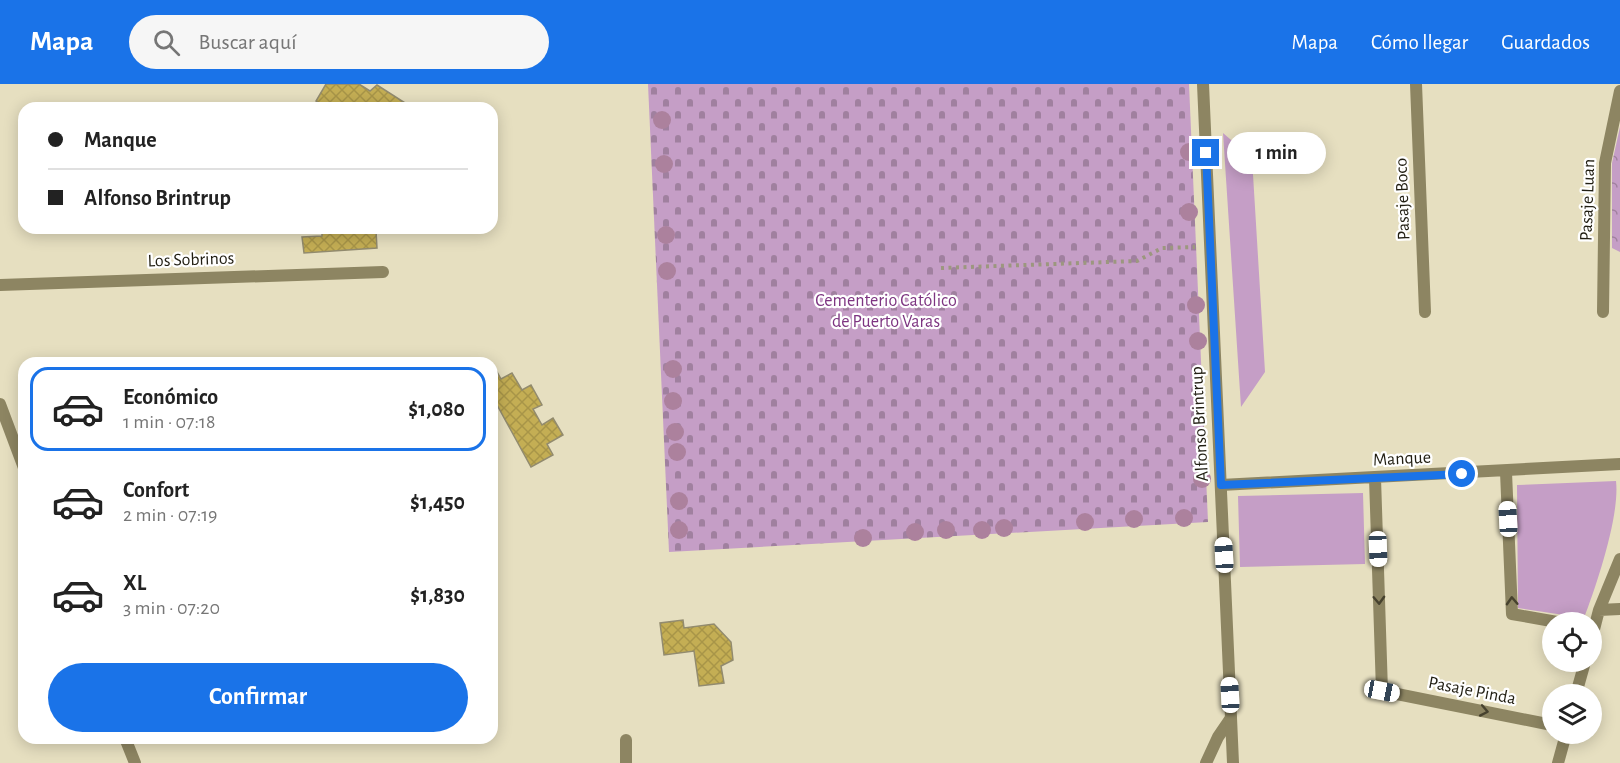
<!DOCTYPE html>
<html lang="es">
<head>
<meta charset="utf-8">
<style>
	body { margin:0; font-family:"Alegreya Sans",sans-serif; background:#f6f6f6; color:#222; height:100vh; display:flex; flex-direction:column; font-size:22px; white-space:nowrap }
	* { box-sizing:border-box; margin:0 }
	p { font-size:20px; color:#767676 }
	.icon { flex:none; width:33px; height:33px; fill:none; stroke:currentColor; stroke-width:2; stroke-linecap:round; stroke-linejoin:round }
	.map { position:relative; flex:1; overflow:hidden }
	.sheet { position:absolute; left:18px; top:273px; width:480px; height:387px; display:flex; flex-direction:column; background:#fff; border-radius:18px; box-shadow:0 3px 15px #0003 }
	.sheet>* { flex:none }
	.top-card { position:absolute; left:18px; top:18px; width:480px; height:132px; border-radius:18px; box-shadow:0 3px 15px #0003; display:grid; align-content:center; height:132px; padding:0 30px; background:#fff }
	.buttons { position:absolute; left:1542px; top:528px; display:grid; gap:12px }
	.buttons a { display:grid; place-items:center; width:60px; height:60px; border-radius:50%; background:#fff; box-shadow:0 3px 15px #0003; font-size:30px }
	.end { position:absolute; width:27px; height:27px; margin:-14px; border:8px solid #1a73e8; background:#fff; box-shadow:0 0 0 3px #fff }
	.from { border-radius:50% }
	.bubble { position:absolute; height:42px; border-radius:21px; background:#fff; box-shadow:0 3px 15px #0003; font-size:20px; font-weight:700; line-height:42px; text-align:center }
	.car { position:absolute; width:18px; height:36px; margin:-18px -9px; border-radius:8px; box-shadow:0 0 4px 2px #0007; background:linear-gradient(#fff 24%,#345 0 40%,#fff 0 76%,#345 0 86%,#fff 0) }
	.top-card b { display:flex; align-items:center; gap:21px; height:57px; font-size:22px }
	.top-card b+b { border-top:2px solid #e0e0e0 }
	.top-card i { width:15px; height:15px; background:#222 }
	ul { padding:10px 0 0; list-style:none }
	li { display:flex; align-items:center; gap:18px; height:84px; margin:0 12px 9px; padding:0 18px; border:3px solid transparent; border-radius:18px }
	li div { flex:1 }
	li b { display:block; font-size:22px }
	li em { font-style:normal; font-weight:700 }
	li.selected { border-color:#1a73e8 }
	li>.icon { width:54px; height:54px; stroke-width:1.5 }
	.cta { display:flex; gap:12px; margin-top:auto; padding:12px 30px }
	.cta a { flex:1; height:69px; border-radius:36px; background:#1a73e8; color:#fff; font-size:24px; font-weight:700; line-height:69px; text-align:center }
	header { display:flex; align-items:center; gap:36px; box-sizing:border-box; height:84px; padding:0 30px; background:#1a73e8; color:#fff }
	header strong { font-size:28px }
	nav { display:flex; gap:33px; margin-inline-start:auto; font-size:21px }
	.search { width:420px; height:54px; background:#f6f6f6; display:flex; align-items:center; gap:15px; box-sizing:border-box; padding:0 21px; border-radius:33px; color:#767676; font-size:22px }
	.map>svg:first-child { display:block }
	.grass { fill:#c59ec6 }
	.cemetery { fill:url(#cemetery-stones) }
	.park { fill:url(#park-crowns) }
	.building { fill:url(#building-cross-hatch); stroke:#928b6e; stroke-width:1.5 }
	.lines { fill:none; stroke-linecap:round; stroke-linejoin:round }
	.path { stroke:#9c977f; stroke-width:4; stroke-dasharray:3 4.5; stroke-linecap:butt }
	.service { stroke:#8d8562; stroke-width:12 }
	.minor { stroke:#8d8562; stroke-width:12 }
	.tertiary { stroke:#8d8562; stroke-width:12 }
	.tree { fill:#ac819d }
	.oneway { stroke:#47422e }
	.route { stroke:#1a73e8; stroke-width:8 }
	.labels { text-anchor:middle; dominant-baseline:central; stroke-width:4.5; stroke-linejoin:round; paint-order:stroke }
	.street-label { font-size:18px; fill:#211e12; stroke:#fff }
	.park-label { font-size:18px; fill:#7d3481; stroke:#fff }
</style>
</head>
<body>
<header>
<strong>Mapa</strong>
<div class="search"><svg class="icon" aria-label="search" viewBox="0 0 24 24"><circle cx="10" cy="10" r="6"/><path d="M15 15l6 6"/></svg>Buscar aquí</div>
<nav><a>Mapa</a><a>Cómo llegar</a><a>Guardados</a></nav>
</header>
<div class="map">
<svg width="1620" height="679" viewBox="0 0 1620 679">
	<defs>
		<pattern id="cemetery-stones" width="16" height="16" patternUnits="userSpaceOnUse" patternTransform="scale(1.5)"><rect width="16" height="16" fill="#c59ec6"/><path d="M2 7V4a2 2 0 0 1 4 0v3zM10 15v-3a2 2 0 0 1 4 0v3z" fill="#a0809f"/></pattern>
		<pattern id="park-crowns" width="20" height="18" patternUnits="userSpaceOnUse" patternTransform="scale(1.5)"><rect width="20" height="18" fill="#c59ec6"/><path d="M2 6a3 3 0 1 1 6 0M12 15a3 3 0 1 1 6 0" fill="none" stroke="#a0809f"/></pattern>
		<pattern id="building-cross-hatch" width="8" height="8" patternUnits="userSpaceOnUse" patternTransform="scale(1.5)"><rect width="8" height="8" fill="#c4ae54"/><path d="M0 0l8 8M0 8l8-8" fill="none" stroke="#a89548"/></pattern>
	</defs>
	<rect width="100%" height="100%" fill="#e6dfc0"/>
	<path class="grass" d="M1223,49L1252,74L1265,288L1241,323Z
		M1616,397C1620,431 1597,500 1584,534L1518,524L1517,401Z
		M1363,409L1365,480L1240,483L1238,412Z"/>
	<path class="cemetery" d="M648,0H1189L1208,438L669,468Z"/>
	<path class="park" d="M1620,43V168L1612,164V79Z"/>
	<path class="building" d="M326,0H359L370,7L377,1L413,24H326L316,17Z
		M322,144H361V148L376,147L377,164L304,169L302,153L322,152Z
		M495,284L501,295L512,289L522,306L531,301L542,321L533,325L542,341L553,334L563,351L547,360L553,371L531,383L497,321L492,324V286Z
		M683,536L684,544L714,540L731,558L733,576L721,582L724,599L699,602L694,567L664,571L660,539Z"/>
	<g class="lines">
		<path class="path" d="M941,184L1137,177L1162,164L1195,163"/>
		<path class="service" d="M1206,679L1218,653L1231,634"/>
		<path class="minor" d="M1416,0L1425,228
			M0,201L383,188
			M1603,228L1605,79L1620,7
			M0,320L24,384
			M1506,388L1512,530L1557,538
			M1375,394L1382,607L1552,641
			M1221,401L1620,380
			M1599,526L1620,525
			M1592,553L1599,526L1620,475
			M1576,610L1585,578
			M125,654L135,679
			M626,656V679
			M1558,679L1566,650"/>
		<path class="tertiary" d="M1203,0L1233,679"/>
	</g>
	<g class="tree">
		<circle cx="662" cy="36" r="9"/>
		<circle cx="1189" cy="68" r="9"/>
		<circle cx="664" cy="80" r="9"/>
		<circle cx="1189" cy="128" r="9"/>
		<circle cx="666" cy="151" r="9"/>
		<circle cx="667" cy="187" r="9"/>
		<circle cx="1196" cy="221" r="9"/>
		<circle cx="1198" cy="257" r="9"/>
		<circle cx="673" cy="285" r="9"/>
		<circle cx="673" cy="317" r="9"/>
		<circle cx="675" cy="348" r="9"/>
		<circle cx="677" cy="368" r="9"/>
		<circle cx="1202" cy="395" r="9"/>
		<circle cx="679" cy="417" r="9"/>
		<circle cx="1184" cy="434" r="9"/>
		<circle cx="1134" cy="435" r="9"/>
		<circle cx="1085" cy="438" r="9"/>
		<circle cx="1004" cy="444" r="9"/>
		<circle cx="679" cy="446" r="9"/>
		<circle cx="946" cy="446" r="9"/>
		<circle cx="982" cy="446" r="9"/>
		<circle cx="915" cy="448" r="9"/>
		<circle cx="863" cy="454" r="9"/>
	</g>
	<defs><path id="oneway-chevron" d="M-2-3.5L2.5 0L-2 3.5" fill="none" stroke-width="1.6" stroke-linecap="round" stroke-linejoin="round" transform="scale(1.5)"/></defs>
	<g class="oneway">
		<use href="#oneway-chevron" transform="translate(1379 516) rotate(88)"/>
		<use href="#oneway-chevron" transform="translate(1512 517) rotate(-93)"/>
		<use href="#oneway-chevron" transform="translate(1484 627) rotate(11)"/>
	</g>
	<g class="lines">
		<path class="route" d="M1206,69L1221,401L1462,390"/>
	</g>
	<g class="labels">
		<g class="street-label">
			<text transform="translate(1403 115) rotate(-92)">Pasaje Boco</text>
			<text transform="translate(1588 116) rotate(-88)">Pasaje Luan</text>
			<text transform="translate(191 176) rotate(-2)">Los Sobrinos</text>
			<text transform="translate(1200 340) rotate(-93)">Alfonso Brintrup</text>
			<text transform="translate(1402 375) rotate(-3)">Manque</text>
			<text transform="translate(1472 607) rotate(11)">Pasaje Pinda</text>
		</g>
		<g class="park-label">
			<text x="886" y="217">Cementerio Católico<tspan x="886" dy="21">de Puerto Varas</tspan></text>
		</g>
	</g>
</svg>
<div class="buttons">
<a><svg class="icon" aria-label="locate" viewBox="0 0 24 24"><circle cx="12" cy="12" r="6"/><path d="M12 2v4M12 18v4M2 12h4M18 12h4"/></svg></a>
<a><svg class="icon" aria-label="layers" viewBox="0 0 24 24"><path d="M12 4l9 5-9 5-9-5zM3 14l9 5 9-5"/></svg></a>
</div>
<i class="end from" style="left:1462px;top:390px"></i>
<i class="end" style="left:1206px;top:69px"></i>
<div class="bubble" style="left:1227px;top:48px;width:99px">1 min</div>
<i class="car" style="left:1508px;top:435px;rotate:357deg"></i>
<i class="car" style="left:1378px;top:465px;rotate:178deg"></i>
<i class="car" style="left:1224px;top:471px;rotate:357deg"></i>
<i class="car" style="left:1382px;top:607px;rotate:101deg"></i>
<i class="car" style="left:1230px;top:611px;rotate:357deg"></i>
<div class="top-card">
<b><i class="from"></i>Manque</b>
<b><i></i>Alfonso Brintrup</b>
</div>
<section class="sheet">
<ul>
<li class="selected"><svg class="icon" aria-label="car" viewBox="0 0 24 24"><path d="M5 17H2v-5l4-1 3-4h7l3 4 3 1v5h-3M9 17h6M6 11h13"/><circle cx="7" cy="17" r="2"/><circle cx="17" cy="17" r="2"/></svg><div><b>Económico</b><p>1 min · 07:18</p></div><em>$1,080</em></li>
<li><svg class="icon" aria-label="car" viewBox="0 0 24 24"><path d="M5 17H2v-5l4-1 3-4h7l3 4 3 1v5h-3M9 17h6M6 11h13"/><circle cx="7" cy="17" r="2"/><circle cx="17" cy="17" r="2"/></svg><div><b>Confort</b><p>2 min · 07:19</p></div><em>$1,450</em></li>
<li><svg class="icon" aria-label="car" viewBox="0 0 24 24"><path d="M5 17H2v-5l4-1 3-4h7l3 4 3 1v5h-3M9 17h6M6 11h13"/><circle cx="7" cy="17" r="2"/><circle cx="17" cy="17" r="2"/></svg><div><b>XL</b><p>3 min · 07:20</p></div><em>$1,830</em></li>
</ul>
<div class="cta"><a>Confirmar</a></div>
</section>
</div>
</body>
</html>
